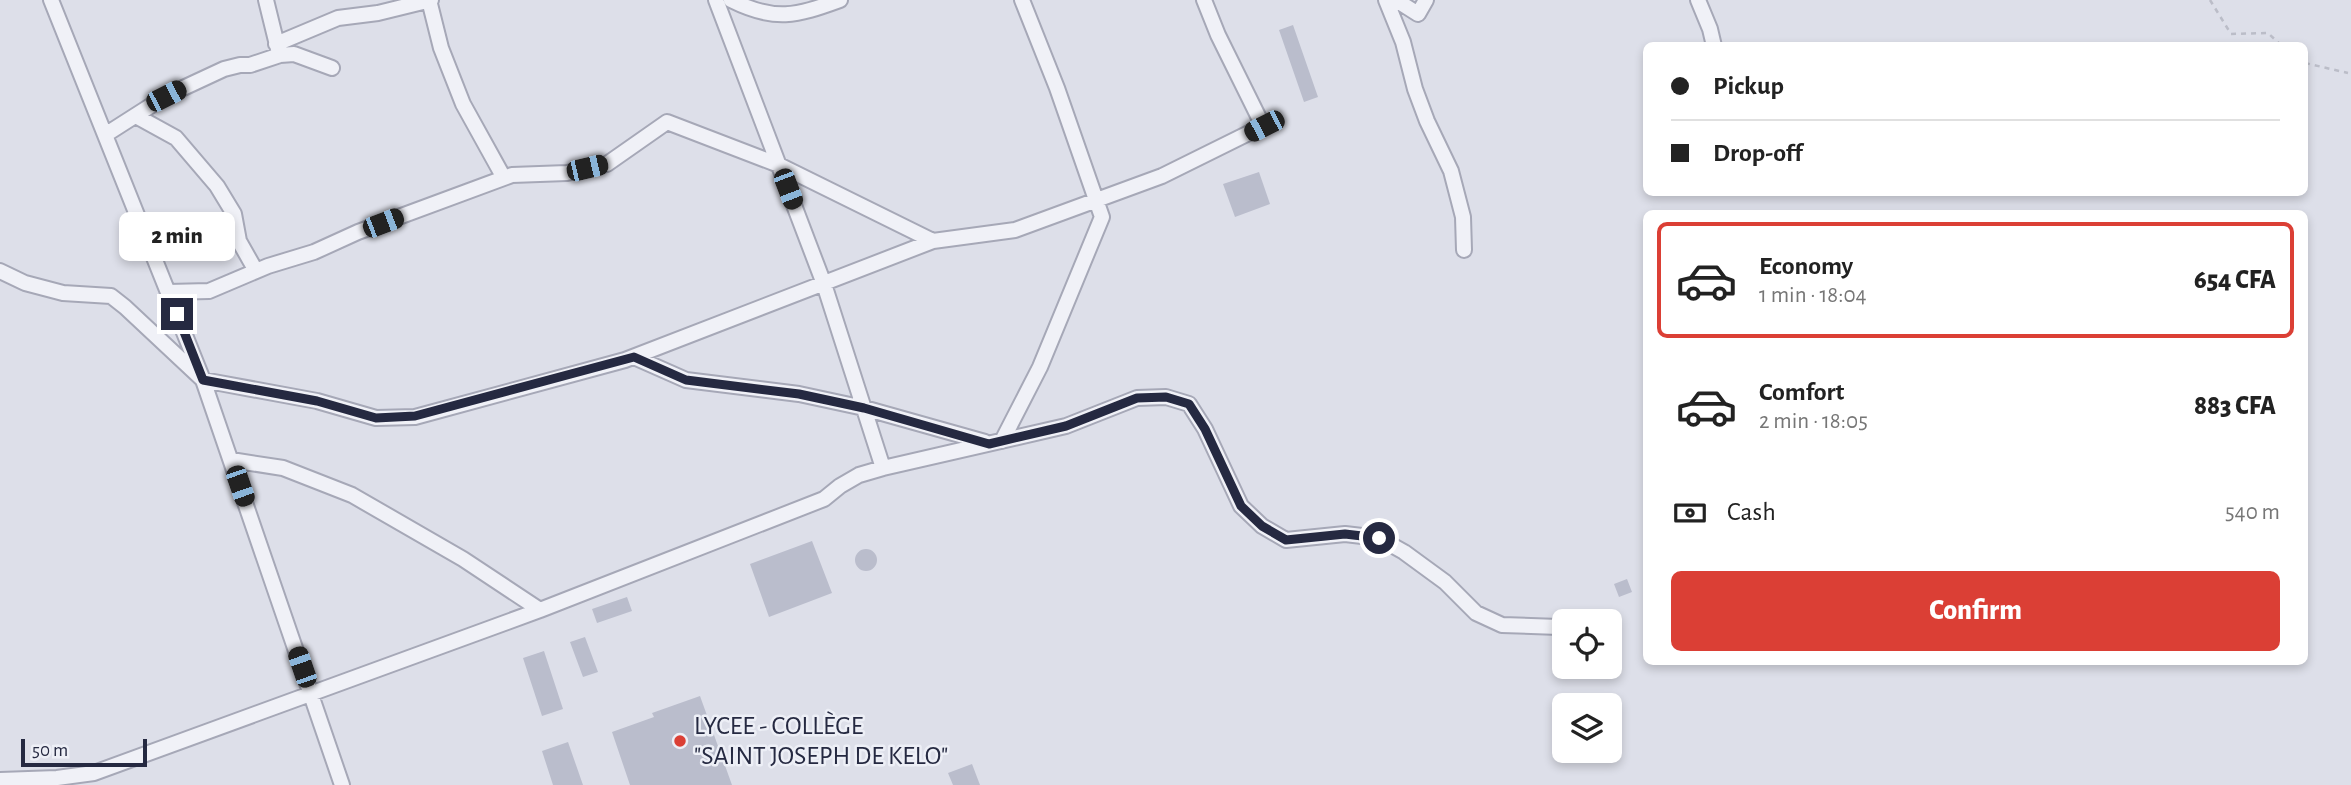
<!DOCTYPE html>
<html lang="en">
<head>
<meta charset="utf-8">
<style>
	body { margin:0; font-family:"Alegreya Sans",sans-serif; background:#f2f2f2; color:#222; height:100vh; display:flex; flex-direction:column; font-size:26px; white-space:nowrap }
	* { box-sizing:border-box; margin:0 }
	p { font-size:23px; color:#767676 }
	.icon { flex:none; width:38px; height:38px; fill:none; stroke:currentColor; stroke-width:2; stroke-linecap:round; stroke-linejoin:round }
	.map { position:relative; flex:1; overflow:hidden }
	.details { position:absolute; left:1643px; top:210px; width:665px; height:455px; display:flex; flex-direction:column; background:#fff; border-radius:10px; box-shadow:0 4px 10px #0003 }
	.details>* { flex:none }
	.top-card { position:absolute; left:1643px; top:42px; width:665px; height:154px; border-radius:10px; box-shadow:0 4px 10px #0003; display:grid; align-content:center; height:154px; padding:0 28px; background:#fff }
	.buttons { position:absolute; left:1552px; top:609px; display:grid; gap:14px }
	.buttons a { display:grid; place-items:center; width:70px; height:70px; border-radius:10px; background:#fff; box-shadow:0 4px 10px #0003; font-size:35px }
	.scale { position:absolute; left:21px; bottom:18px; width:126px; box-sizing:border-box; padding-left:7px; border:4px solid #252941; border-top:0; font-size:19px; line-height:24px; white-space:nowrap; color:#252941; -webkit-text-stroke:5px #edeff6; paint-order:stroke }
	.end { position:absolute; width:32px; height:32px; margin:-16px; border:9px solid #252941; background:#fff; box-shadow:0 0 0 4px #fff }
	.from { border-radius:50% }
	.bubble { position:absolute; height:49px; border-radius:10px; background:#fff; box-shadow:0 4px 10px #0003; font-size:23px; font-weight:800; line-height:49px; text-align:center }
	.car { position:absolute; width:21px; height:42px; margin:-21px -10px; border-radius:9px; box-shadow:0 0 5px 2px #0007; background:linear-gradient(#222 24%,#8ab4d8 0 40%,#222 0 76%,#8ab4d8 0 86%,#222 0) }
	.top-card b { display:flex; align-items:center; gap:24px; height:66px; font-size:26px }
	.top-card b+b { border-top:2px solid #e0e0e0 }
	.top-card i { width:18px; height:18px; background:#222 }
	ul { padding:12px 0 0; list-style:none }
	li { display:flex; align-items:center; gap:21px; height:116px; margin:0 14px 10px; padding:0 14px; border:4px solid transparent; border-radius:10px }
	li div { flex:1 }
	li b { display:block; font-size:26px }
	li em { font-style:normal; font-weight:800 }
	li.selected { border-color:#db3f35 }
	li>.icon { width:63px; height:63px; stroke-width:1.5 }
	.pay { display:flex; align-items:center; gap:18px; height:77px; padding:0 28px; font-size:26px }
	.pay p { margin-inline-start:auto }
	.primary-button { display:flex; gap:14px; margin-top:auto; padding:14px 28px }
	.primary-button a { flex:1; height:80px; border-radius:10px; background:#db3f35; color:#fff; font-size:28px; font-weight:800; line-height:80px; text-align:center }
	.map>svg:first-child { display:block }
	.building { fill:#babdcc }
	.lines { fill:none; stroke-linecap:round; stroke-linejoin:round }
	.street-casing { stroke:#a6a8b7; stroke-width:18 }
	.path { stroke:#bbbdc8; stroke-width:2.5; stroke-dasharray:5 5; stroke-linecap:butt }
	.street { stroke:#f0f1f7; stroke-width:14 }
	.route { stroke:#252941; stroke-width:9 }
	.poi-dot { fill:#db3f35; stroke:#edeff6; stroke-width:2.5 }
	.labels { text-anchor:middle; dominant-baseline:central; stroke-width:5; stroke-linejoin:round; paint-order:stroke }
	.poi-label { font-size:26px; fill:#252941; stroke:#edeff6; text-anchor:start }
</style>
</head>
<body>
<div class="map">
<svg width="2351" height="785" viewBox="0 0 2351 785">
	<rect width="100%" height="100%" fill="#dddfe9"/>
	<path class="building" d="M1293,25L1318,97L1304,102L1279,30Z
		M1259,172L1270,204L1235,217L1223,184Z
		M812,541L832,593L769,617L750,564Z
		M855 560a11 11 0 1 1 22 0a11 11 0 1 1-22 0Z
		M1627,579L1632,592L1619,597L1614,584Z
		M627,597L632,611L597,623L592,609Z
		M585,637L598,672L583,677L570,642Z
		M544,651L563,709L542,716L523,658Z
		M700,696L732,785H630L612,732L654,717L652,713Z
		M568,742L583,785H553L542,751Z
		M972,764L980,785H953L948,773Z"/>
	<g class="lines">
		<defs>
			<path id="street" d="M51,0L203,380L342,785
				M266,0L279,53
				M429,0L441,48L463,104L504,178
				M716,0L824,284L883,468
				M731,0C775,22 796,16 840,0
				M1386,0L1403,42L1415,89L1427,121L1451,171L1463,217L1464,250
				M1396,0L1418,14L1426,0
				M1698,0L1710,29L1714,46
				M276,44L338,18L378,13L431,0
				M136,116L176,138L217,186L234,214L239,241L256,271
				M105,135L166,96L224,69L240,65H250L280,55L294,54L332,68
				M933,241L1015,230L1162,176L1263,126L1218,35L1204,0
				M0,271L25,283L63,293L111,296L125,307L203,380L317,401L376,418L415,417L625,360L933,241L779,165L667,122L607,164L567,173L512,175L358,232L314,252L268,266L209,291L168,292
				M634,357L686,380L799,394L864,408L985,442
				M1002,441L1040,367L1102,217L1057,88L1022,0
				M231,460L283,468L352,495L463,559L540,610
				M0,780L57,778L94,773L540,610L824,499L840,486L859,475L883,468L1066,426L1137,398L1166,397L1189,404L1205,429L1241,506L1262,526L1286,540L1345,534L1379,538L1404,552L1445,582L1476,613L1502,625L1559,627"/>
		</defs>
		<use href="#street" class="street-casing"/>
		<path class="path" d="M2210,0L2231,34L2268,33L2282,46
			M2305,63L2348,73"/>
		<use href="#street" class="street"/>
	</g>
	<g class="lines">
		<path class="route" d="M177,314L203,380L317,401L376,418L415,416L634,357L686,380L799,394L864,408L989,444L1066,426L1137,398L1166,397L1189,404L1205,429L1241,506L1262,526L1286,540L1345,534L1379,538"/>
	</g>
	<circle class="poi-dot" cx="680" cy="741" r="7"/>
	<g class="labels">
		<g class="poi-label">
			<text x="694" y="726">LYCEE - COLLÈGE<tspan x="694" dy="30">"SAINT JOSEPH DE KELO"</tspan></text>
		</g>
	</g>
</svg>
<div class="buttons">
<a><svg class="icon" aria-label="locate" viewBox="0 0 24 24"><circle cx="12" cy="12" r="6"/><path d="M12 2v4M12 18v4M2 12h4M18 12h4"/></svg></a>
<a><svg class="icon" aria-label="layers" viewBox="0 0 24 24"><path d="M12 4l9 5-9 5-9-5zM3 14l9 5 9-5"/></svg></a>
</div>
<div class="scale">50 m</div>
<i class="end from" style="left:1379px;top:538px"></i>
<i class="end" style="left:177px;top:314px"></i>
<div class="bubble" style="left:119px;top:212px;width:116px">2 min</div>
<i class="car" style="left:166px;top:96px;rotate:63deg"></i>
<i class="car" style="left:1264px;top:126px;rotate:243deg"></i>
<i class="car" style="left:587px;top:168px;rotate:77deg"></i>
<i class="car" style="left:788px;top:189px;rotate:159deg"></i>
<i class="car" style="left:383px;top:223px;rotate:69deg"></i>
<i class="car" style="left:240px;top:486px;rotate:161deg"></i>
<i class="car" style="left:302px;top:667px;rotate:341deg"></i>
<div class="top-card">
<b><i class="from"></i>Pickup</b>
<b><i></i>Drop-off</b>
</div>
<section class="details">
<ul>
<li class="selected"><svg class="icon" aria-label="car" viewBox="0 0 24 24"><path d="M5 17H2v-5l4-1 3-4h7l3 4 3 1v5h-3M9 17h6M6 11h13"/><circle cx="7" cy="17" r="2"/><circle cx="17" cy="17" r="2"/></svg><div><b>Economy</b><p>1 min · 18:04</p></div><em>654 CFA</em></li>
<li><svg class="icon" aria-label="car" viewBox="0 0 24 24"><path d="M5 17H2v-5l4-1 3-4h7l3 4 3 1v5h-3M9 17h6M6 11h13"/><circle cx="7" cy="17" r="2"/><circle cx="17" cy="17" r="2"/></svg><div><b>Comfort</b><p>2 min · 18:05</p></div><em>883 CFA</em></li>
</ul>
<div class="pay"><svg class="icon" aria-label="cash" viewBox="0 0 24 24"><path d="M3 7h18v10H3z"/><circle cx="12" cy="12" r="2"/></svg>Cash<p>540 m</p></div>
<div class="primary-button"><a>Confirm</a></div>
</section>
</div>
</body>
</html>
